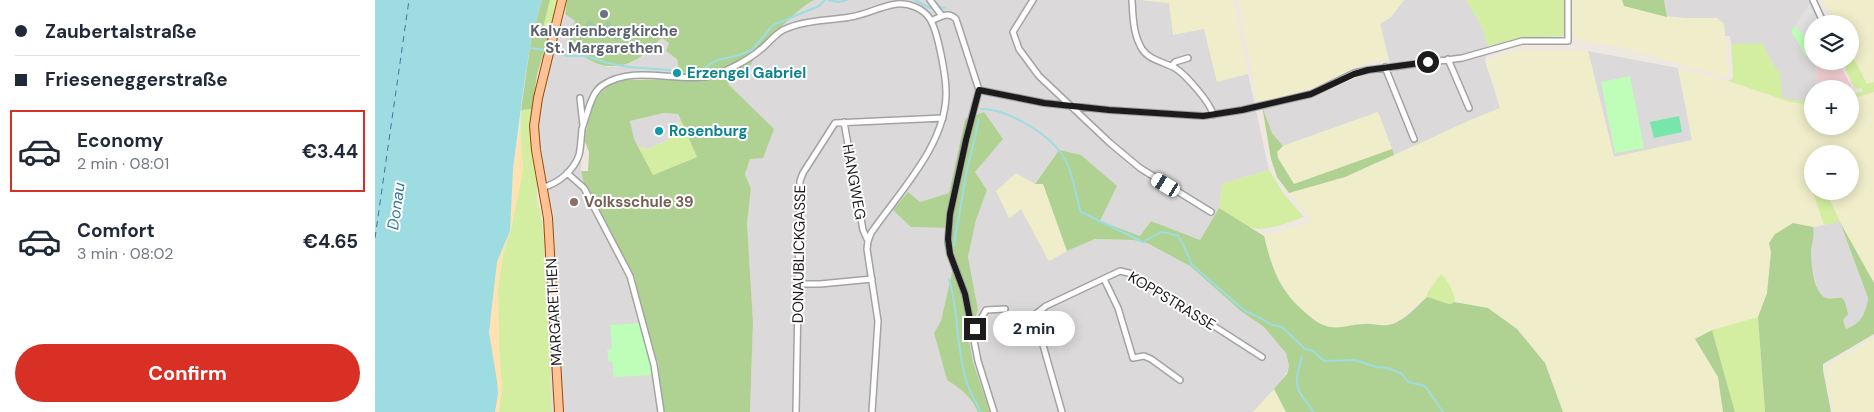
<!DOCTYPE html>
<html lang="en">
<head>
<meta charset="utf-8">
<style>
	body { margin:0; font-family:"DM Sans",sans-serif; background:#f6f6f7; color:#1f2937; height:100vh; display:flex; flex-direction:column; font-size:19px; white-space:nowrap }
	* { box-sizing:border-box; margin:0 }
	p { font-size:16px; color:#747a83 }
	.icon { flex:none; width:28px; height:28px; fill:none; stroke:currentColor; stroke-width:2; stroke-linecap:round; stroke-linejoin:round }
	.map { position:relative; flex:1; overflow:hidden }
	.panel { display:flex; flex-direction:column; background:#fff; width:375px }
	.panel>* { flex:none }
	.banner { display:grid; align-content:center; height:110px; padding:0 15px; background:#fff }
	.buttons { position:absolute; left:1429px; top:15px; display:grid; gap:10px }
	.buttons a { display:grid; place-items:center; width:55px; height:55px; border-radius:50%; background:#fff; box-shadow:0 2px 12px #0003; font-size:25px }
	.end { position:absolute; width:22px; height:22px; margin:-11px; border:6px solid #1c1c1c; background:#fff; box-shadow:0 0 0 2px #fff }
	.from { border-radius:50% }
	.bubble { position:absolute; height:35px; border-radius:18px; background:#fff; box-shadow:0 2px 12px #0003; font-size:16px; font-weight:700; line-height:35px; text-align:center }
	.car { position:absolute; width:15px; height:30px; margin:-15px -8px; border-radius:6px; box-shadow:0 0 4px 1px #0007; background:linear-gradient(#fff 24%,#345 0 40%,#fff 0 76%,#345 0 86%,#fff 0) }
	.banner b { display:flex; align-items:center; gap:18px; height:48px; font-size:19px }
	.banner b+b { border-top:1px solid #e0e1e3 }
	.banner i { width:12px; height:12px; background:#1f2937 }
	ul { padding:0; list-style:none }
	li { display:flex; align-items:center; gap:15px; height:82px; margin:0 10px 8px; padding:0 5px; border:2px solid transparent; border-radius:0px }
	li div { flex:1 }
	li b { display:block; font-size:19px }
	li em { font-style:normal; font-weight:700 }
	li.selected { border-color:#d93025 }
	li>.icon { width:45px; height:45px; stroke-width:1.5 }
	.action { display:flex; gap:10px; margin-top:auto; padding:10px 15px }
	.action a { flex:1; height:58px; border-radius:30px; background:#d93025; color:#fff; font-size:20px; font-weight:700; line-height:58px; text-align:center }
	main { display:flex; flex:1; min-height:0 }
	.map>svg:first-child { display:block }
	.residential { fill:#dbd9d9 }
	.commercial { fill:#f2ced2 }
	.farmland { fill:#f0edca; fill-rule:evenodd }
	.grass { fill:#d3eea1 }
	.forest { fill:#afd292; fill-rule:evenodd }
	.sand { fill:#ffe2af }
	.cemetery { fill:#a0caa0 }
	.park { fill:#befeb9 }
	.pitch { fill:#77e6aa }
	.parking { fill:#e0e0e0 }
	.water { fill:#9ddce1 }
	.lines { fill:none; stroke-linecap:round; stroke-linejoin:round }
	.stream { stroke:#9ddce1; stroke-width:2 }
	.ferry { stroke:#3a7a9c; stroke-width:1; stroke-dasharray:6 5; stroke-linecap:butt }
	.street-casing { stroke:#a3a3a3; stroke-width:8 }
	.primary-casing { stroke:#954d00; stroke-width:10 }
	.street { stroke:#fff; stroke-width:5 }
	.primary { stroke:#ffc196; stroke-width:8 }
	.route { stroke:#1c1c1c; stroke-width:6 }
	.worship-dot { fill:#6b7280; stroke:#fff; stroke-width:2 }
	.culture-dot { fill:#0f9aa8; stroke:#fff; stroke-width:2 }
	.education-dot { fill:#8d6e63; stroke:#fff; stroke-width:2 }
	.labels { text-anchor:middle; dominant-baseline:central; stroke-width:4; stroke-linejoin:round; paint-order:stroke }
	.worship-label { font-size:15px; font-weight:bold; fill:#5b616d; stroke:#fff }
	.culture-label { font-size:15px; font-weight:bold; fill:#0d838f; stroke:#fff; text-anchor:start }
	.street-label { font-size:15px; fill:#1c1c1c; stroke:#fff }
	.education-label { font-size:15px; font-weight:bold; fill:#785e54; stroke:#fff; text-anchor:start }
	.water-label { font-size:16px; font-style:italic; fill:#3a7a9c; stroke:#fff }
</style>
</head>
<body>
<main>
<section class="panel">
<div class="banner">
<b><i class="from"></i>Zaubertalstraße</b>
<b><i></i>Frieseneggerstraße</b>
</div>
<ul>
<li class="selected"><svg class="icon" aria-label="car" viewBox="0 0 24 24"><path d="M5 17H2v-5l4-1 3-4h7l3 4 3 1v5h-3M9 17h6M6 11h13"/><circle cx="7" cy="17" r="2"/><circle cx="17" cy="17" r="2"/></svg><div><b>Economy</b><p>2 min · 08:01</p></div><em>€3.44</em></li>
<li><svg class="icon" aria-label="car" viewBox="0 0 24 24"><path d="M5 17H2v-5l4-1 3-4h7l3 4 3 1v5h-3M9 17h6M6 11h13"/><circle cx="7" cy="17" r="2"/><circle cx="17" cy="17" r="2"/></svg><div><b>Comfort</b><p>3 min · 08:02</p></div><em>€4.65</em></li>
</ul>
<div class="action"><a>Confirm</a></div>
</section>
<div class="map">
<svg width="1499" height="412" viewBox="0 0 1499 412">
	<rect width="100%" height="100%" fill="#efe8e1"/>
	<path class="residential" d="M439,0H766L794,3L829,28L842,81L873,74L894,170L847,184L844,208L825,240L776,221L765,237L724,221L684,150L635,218L646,209L674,261L692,251L720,239L758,240L772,243L815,266L867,312L889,327L907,347L911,353L914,367L906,382L878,412H615L598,362L593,335L603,310L593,257L601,220L612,190L600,172L627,139L590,119L574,194L545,202L536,227L571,228L580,259L566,321L559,333L572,380L586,388L598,401L603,412H375L378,322L372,223L376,189L370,174L375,159L352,84L373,69L374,53L390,41L427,6Z
		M1029,0H1091L1107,27L1113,46L1110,61L1125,108L1019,155L1003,112L908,146L897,133L887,106L910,104L947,93L989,74L1016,68L1005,24L1016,17Z
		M1289,0H1434L1436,3L1417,31L1431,56H1437L1438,61H1441L1443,89H1438L1437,101L1414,100L1407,97L1400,68L1387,44H1356L1355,36H1350L1349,24L1292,17Z
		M190,14L200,21L232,67H240L256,63L270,55L279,45L287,38L294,43L302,59L304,67L302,75L298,79L263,78L236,84L211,127L207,152L206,171L209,184L260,278L263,297L277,349L283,362L288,412H187L177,220L163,139V115L172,72Z
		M1213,51L1303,68L1317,140L1239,157Z
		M289,113L303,114L306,122H302L299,128H296L294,139L291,141L270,150L269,147L264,148L259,139L255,121Z
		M1465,222L1493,298L1491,310L1485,321L1478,327L1471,329L1468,319L1458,298H1451L1444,293L1436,267V248L1439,234L1438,227Z"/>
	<path class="commercial" d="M1441,61H1463L1476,86L1475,92V89H1443Z"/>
	<path class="farmland" d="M766,0H858L873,74L842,82L829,29L798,35L794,3Z
		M863,0H1029L1016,17L1005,24L1013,58L980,67L951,83L888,104L883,103L880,95L876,66Z
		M1196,0H1247L1249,6L1291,16L1311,18H1342L1349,24L1354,76L1343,75L1246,47L1200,39L1198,36Z
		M1448,0H1499V82L1492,85L1475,51V24H1461Z
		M1144,50L1213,51L1239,157L1317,140L1303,68L1353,81L1415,102L1437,105L1438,126H1475V100L1499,92V283L1465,222L1453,194L1439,192L1449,225L1438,227L1418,223L1394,243L1396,252L1392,293L1383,317L1337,330L1320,339L1343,377L1348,412H1188L1170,363L1113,308L1079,302V295L1067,275L1052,293V297L1020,323L1012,325L990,324L961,328L951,326L940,321L922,306L910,292L896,263L889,236L935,222L936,218L914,193L970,177L996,166L1095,120L1125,108L1123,96L1110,61ZM1438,154H1475V191H1438Z
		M1003,112L1017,149L919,184L903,158L902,152L908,146Z
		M641,173L660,184L668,183L692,251L674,261L646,209L634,218L621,191Z
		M1499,338V412H1459L1452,377L1451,369L1453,365Z
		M899,389L911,412H878Z"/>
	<path class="grass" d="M175,0H183L174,34L167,32Z
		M1091,0H1189L1191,34L1188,36L1140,39L1113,46L1107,27Z
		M1387,43L1400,68L1405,72L1407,97L1415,100L1437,101V105L1415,102L1353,81L1357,79L1358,76L1356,44Z
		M1475,51L1492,84L1499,82V92L1475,99V95L1488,91L1487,88L1483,89L1479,87L1467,62L1475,61Z
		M157,109L156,137L162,176V200L166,213L169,240L177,412H124L127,388L124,349L123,289L128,254L136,229L146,180L148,162L145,146L146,110Z
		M306,122L322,157L278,175L264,148L269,146L270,150L291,141L294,139L296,128H299L301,123Z
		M894,170L909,194L929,217C914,222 891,233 875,227C864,223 853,214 844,208L847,184Z
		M1438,192L1452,194L1465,222L1449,225Z
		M1066,274C1073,280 1078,291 1080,300L1076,304C1067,303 1061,299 1052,297V293Z
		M1383,317L1390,412H1360L1337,330Z"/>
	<path class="forest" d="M167,0H175L167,32L174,34L162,75L157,109L146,110L156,40Z
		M192,0H439C414,13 398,41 374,53L379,59L373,69L353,84L399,129L388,158L375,159L370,174L376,189L372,223L378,322L375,412H288L283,362L277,349L263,297L260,278L209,184L206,171H213L214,152L209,139L217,107L224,94L236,84L251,80L298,79C304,73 304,67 302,59L291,51L294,43L287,38C280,43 275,51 267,56C248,69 229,70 210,57C208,55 203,52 201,50C198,46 196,40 194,36L200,21L190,14ZM289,113L303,114L322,157L278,175L259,139L255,121Z
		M1247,0H1289L1292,17L1249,6Z
		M887,106L897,133L908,146L902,152L903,158L919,184L1017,149L1019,155L970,177L914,193L902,177L896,159Z
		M609,112L628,139L600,172L612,190L601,220L593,257L603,310L593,335L598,362L615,412H603C596,396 586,389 572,380L559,333L566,321L580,259L571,228L536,227L518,210L533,192L545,202L574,193L590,119Z
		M684,150L706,155L742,186L725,221L765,236L776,221L825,240L844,208L889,236C897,269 905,292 932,314C938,319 944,324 951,326C964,330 977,324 989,324C997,323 1004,326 1012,325C1027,324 1041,307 1052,297C1061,299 1067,303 1076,304L1079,302L1113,308L1142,329L1170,363L1188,412H911L899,389L912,374L914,366L911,353L889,327L867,312L815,266L772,243L758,240L720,239L692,251L668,184H660Z
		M1465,222L1499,283V334L1448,364V370L1456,412H1390L1383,317L1392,293L1396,252L1394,243L1400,234L1418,223L1438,227C1440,236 1437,242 1436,251C1436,263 1438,292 1451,298C1455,299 1462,298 1467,298L1470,302L1473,314L1468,320L1471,329C1486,324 1491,313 1493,298Z
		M1337,330L1360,412H1348L1343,377L1320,339Z"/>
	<path class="sand" d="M145,126L148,170L136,229L128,254L123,289L124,349L127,388L124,412H120L123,389L115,339V326L122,262L135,231L138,170Z"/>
	<path class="cemetery" d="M214,19L222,27L235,21L237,30L251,29L258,37C246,40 234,42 226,30L205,40L203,36Z"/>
	<path class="park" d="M1420,26L1437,44V56H1431L1416,31Z
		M1255,76L1269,148L1240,153L1226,82Z
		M265,323L266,330H269L279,375L239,377L237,361L234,362L232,350L237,349L235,325Z"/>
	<path class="pitch" d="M1304,116L1307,132L1279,138L1275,122Z"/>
	<path class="parking" d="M1436,3L1445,24H1438L1437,44L1420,26Z
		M171,239L180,412H177L169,240Z"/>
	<path class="water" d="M0,0H167L156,40L147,99L138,170L135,231L122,262L114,332L122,381L123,394L120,412H0Z"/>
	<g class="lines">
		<path class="stream" d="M453,0L463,2L472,0
			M540,0L555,8
			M564,7L570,8
			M155,48L171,50
			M176,51L193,56H211L233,63L254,67L294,70L307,73H318L323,72L342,60L361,56L377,50L398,25L444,6L450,0
			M606,109C634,109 676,135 690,159C699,175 700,195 706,212L768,242L786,232L793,233L803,236L808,244L817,265L870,311L878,314L897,325L907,327L930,349L938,351L949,361L980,360L1001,367L1013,368L1027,374L1033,382L1050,386L1068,412
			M579,245L591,175L604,119
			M574,279C584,313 581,347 591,380C594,391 601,402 606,412
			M927,357C923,370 918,384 927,396C931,402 935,404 938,412"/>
		<path class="ferry" d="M0,238L34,0"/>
		<defs>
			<path id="street" d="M555,0L567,16
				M658,0L638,32L644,49L664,76L735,143L765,168L836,212
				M757,0C758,17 758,34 767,49C774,60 789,62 800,68C810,74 836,103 838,115
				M1438,0L1449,24
				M556,21C565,17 573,11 581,19L604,90L591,139L575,214L573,242L575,254L590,294L603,361L619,412
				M1073,59L1094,108
				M797,66L800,62L813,58
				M1010,67L1039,139
				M604,90L669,103L734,110L828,116L867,110L936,94L979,73L993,70L1087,58L1147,41H1193V0
				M205,98L208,125
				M469,122L488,230L493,241
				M192,173L209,188L255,276L279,365L286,412
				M169,187C184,183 199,170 204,155C206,147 206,137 207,129C209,122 212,114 214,107C217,99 220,90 228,85C261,64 303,84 339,75C354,70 373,60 385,50C393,44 399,35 408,30C428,20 453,21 475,17C491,15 505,6 522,4C534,3 548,8 555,19C563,32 571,76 571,92C572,144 524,192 496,233L493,241L492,249L503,321L497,412
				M729,279L743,308L758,358L769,356L776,359L805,380
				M423,284H445L497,279
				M597,330L602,326L611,310L630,309
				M421,412L425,181L428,173L460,123L568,118
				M687,412L666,338L662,313L671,306L745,271L758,274L887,357"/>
			<path id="primary" d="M184,412L173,218L161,150L159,126L163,98L187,0"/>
		</defs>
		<use href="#street" class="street-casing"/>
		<use href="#primary" class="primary-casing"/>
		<use href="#street" class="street"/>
		<use href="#primary" class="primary"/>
	</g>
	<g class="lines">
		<path class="route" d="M600,329L597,330L590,294L575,254L573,239L575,214L591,140L604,90L669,103L734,110L828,116L867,110L936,94L979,74L993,70L1053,62"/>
	</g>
	<circle class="worship-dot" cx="229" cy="14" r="5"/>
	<g class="culture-dot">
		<circle cx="302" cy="73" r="5"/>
		<circle cx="284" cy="131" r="5"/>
	</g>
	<circle class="education-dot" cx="199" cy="202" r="5"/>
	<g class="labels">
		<g class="worship-label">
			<text x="229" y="31">Kalvarienbergkirche<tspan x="229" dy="17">St. Margarethen</tspan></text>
		</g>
		<g class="culture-label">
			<text x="312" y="73">Erzengel Gabriel</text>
			<text x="294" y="131">Rosenburg</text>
		</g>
		<g class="street-label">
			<text transform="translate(479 182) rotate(80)">HANGWEG</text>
			<text transform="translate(424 254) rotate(-89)">DONAUBLICKGASSE</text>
			<text transform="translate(797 301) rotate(31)">KOPPSTRASSE</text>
			<text transform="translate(179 312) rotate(-93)">MARGARETHEN</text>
		</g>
		<g class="education-label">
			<text x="209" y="202">Volksschule 39</text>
		</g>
		<g class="water-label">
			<text transform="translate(21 206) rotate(-82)">Donau</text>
		</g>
	</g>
</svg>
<div class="buttons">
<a><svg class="icon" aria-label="layers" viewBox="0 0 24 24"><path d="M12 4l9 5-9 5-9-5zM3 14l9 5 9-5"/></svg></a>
<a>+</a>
<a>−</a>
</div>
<i class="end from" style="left:1053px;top:62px"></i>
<i class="end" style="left:600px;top:329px"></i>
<div class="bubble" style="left:618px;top:311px;width:82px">2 min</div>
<i class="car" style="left:791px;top:185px;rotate:301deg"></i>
</div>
</main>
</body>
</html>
